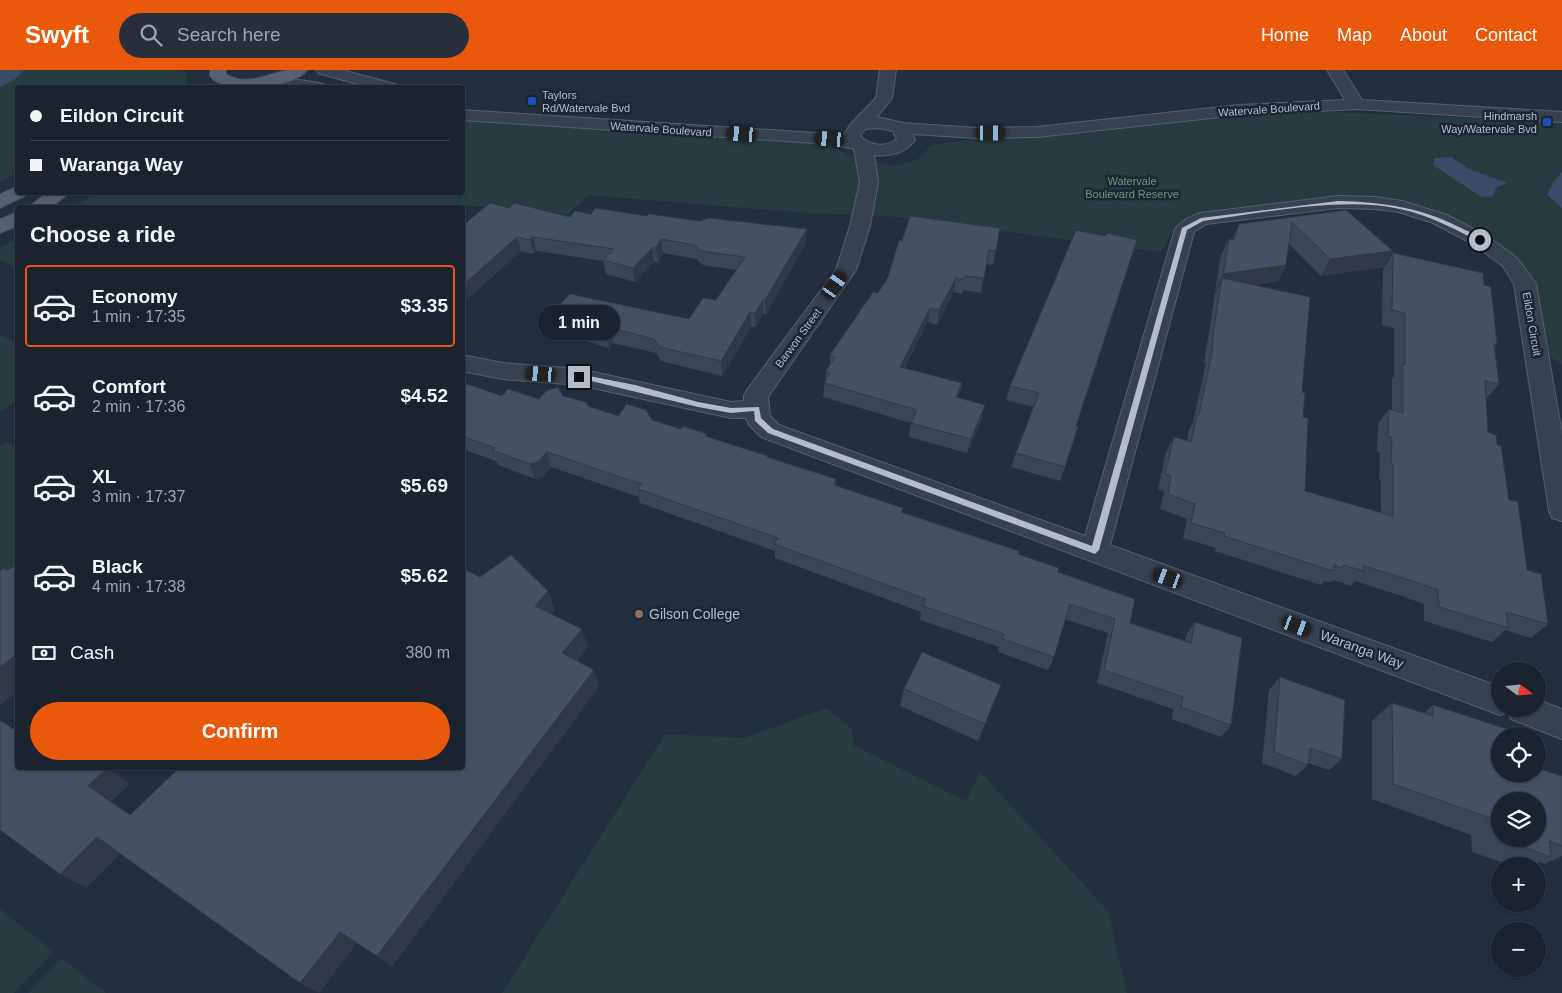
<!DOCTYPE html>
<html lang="en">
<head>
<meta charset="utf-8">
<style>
	body { margin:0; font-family:Helvetica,sans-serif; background:#282f3a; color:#f1f3f6; height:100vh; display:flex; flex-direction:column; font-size:19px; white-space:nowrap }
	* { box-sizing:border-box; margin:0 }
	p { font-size:16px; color:#a0a4aa }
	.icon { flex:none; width:28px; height:28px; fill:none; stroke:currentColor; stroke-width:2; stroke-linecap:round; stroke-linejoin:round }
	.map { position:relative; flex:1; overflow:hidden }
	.side { position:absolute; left:15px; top:135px; width:450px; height:565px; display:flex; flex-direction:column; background:#1b232e; border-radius:5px; box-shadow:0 1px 4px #0004,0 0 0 1px #39404a }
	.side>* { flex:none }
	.banner { position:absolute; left:15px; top:15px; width:450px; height:110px; border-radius:5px; box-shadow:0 1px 4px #0004,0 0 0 1px #39404a; display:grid; align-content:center; height:110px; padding:0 15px; background:#1b232e }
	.needle { width:32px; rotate:106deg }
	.controls { position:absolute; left:1491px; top:592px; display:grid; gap:10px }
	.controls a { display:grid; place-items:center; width:55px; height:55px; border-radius:50%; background:#1b232e; box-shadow:0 1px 4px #0004,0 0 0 1px #39404a; font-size:25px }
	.end { position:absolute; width:22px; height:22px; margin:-11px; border:6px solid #b4bcc9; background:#111; box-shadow:0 0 0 2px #111 }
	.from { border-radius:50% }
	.bubble { position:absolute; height:35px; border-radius:18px; background:#1b232e; box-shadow:0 1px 4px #0004,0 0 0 1px #39404a; font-size:16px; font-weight:700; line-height:35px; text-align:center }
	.car { position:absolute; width:15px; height:30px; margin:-15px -8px; border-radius:6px; box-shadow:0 0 4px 1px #0007; background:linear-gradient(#222 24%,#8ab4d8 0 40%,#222 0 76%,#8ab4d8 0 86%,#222 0) }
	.banner b { display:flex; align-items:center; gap:18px; height:48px; font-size:19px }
	.banner b+b { border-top:1px solid #39404a }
	.banner i { width:12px; height:12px; background:#f1f3f6 }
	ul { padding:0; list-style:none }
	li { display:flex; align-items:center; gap:15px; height:82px; margin:0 10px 8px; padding:0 5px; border:2px solid transparent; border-radius:5px }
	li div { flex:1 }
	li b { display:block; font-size:19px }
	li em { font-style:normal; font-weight:700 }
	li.on { border-color:#ea580c }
	li>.icon { width:45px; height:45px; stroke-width:1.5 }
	h2 { padding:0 15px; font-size:22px; line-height:60px }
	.pay { display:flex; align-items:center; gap:12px; height:55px; padding:0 15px; font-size:19px }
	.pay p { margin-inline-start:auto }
	.primary-button { display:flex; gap:10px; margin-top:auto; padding:10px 15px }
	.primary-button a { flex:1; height:58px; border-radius:30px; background:#ea580c; color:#fff; font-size:20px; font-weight:700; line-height:58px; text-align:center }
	header { display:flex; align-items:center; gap:30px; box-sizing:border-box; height:70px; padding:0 25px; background:#ea580c; color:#fff }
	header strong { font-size:24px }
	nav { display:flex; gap:28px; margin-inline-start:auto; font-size:18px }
	.search { width:350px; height:45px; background:#282f3a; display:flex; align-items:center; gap:12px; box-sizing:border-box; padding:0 18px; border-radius:28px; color:#a0a4aa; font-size:19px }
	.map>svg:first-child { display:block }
	.green { fill:#263c3f }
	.water { fill:#394c67 }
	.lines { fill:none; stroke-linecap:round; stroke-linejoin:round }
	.minor-casing { stroke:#565f6c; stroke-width:2 }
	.major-casing { stroke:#414a57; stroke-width:2 }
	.minor { fill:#38414e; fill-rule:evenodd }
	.major { fill:#56606e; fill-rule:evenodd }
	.wall { fill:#3b4654; fill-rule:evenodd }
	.shaded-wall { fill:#303945 }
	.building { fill:#455162; stroke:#303945 }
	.route { fill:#b4bcc9 }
	.transit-dot { fill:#1a4fb4; stroke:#1d2633; stroke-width:2 }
	.education-dot { fill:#8d6e63; stroke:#1d2633; stroke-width:2 }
	.labels { text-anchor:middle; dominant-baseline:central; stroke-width:5; stroke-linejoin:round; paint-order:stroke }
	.far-poi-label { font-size:11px; fill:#b4bcc9; stroke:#1d2633; text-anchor:start }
	.far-street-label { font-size:11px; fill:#b4bcc9; stroke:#1d2633 }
	.far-park-label { font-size:11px; fill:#6b9a76; stroke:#1d2633 }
	.poi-label { font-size:14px; fill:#b4bcc9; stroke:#1d2633; text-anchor:start }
	.street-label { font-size:14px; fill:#b4bcc9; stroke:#1d2633 }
</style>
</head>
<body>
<header>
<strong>Swyft</strong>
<div class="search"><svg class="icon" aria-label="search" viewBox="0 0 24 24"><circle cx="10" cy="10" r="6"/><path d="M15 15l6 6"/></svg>Search here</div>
<nav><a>Home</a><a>Map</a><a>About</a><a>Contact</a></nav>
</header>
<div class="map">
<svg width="1562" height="923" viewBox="0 0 1562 923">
	<rect width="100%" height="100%" fill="#242f3e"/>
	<path class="green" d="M0,0H181L187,4L186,15L182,17L18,18L17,103L0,112Z
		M1333,42L1562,52V294L1549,286L1537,216L1516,190L1487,166L1368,128L1326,126L1198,147C1173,155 1173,161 1161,182L887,146L808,143L589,125L568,144L460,135L456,138H71L98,122H462L463,46L828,74L847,84L895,96L917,90L932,75L974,69L1087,63L1246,44Z
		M17,168V198L0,190V178Z
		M0,265L18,273L17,331L0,342Z
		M9,373L17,377V510L0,523V376Z
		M827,638L852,659L853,675L966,731L980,702L1108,841L1127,923H502L665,664L744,668Z
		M0,839L54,882L14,923H0Z
		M62,888L106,923H28Z"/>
	<path class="water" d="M0,0H24L15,9L0,17Z
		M1451,87L1469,99L1507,113L1497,117L1492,127L1480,126L1433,95L1435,88Z
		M1562,102V138L1547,125L1552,114Z"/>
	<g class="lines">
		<defs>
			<path id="minor" d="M316,0H342L398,15L400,18H372L318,3Z
				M880,0H896L892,28L877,47L903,53L976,58L1037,57L1239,35L1345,30L1327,0H1343L1362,30L1562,42V52L1357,39L1239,45L1037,67L976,68L913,64L915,70C906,83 889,87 874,85L878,112L870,156L856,200L768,327L770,346L779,355L1085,466L1175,159C1181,151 1192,145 1201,143L1338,126L1375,127L1402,131L1447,145L1487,166L1517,188L1536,214L1562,364V451L1552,448L1549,441L1514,214L1503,196L1473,174L1433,153L1399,142L1375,139L1338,138L1206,154L1194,162L1110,475L1500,617V639H1538V630L1562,639V669L1511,649L1508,642L1500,645L761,367L749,355L746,348H731L579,315L503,309L462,301V285L503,293L579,299L731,332L744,331V326L747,320L836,200L850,156L860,112L854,79L830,74L462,50V40L830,64L843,66L850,55L876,28ZM878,58L893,61L897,69C885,78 871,76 860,66L865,59Z
				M274,6L319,13L325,15L327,18H285L268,14L266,11L268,8Z"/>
			<path id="major" d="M210,0H226V4C246,17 267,4 287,0C293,0 301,0 307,0C294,19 224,26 210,6Z
				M18,116V122H27L25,126L0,138V124Z
				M48,122H71L50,138H27Z
				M18,142V156L0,163V149Z"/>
		</defs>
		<use href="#minor" class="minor-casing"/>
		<use href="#major" class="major-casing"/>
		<use href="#minor" class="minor"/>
		<use href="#major" class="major"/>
	</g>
	<path class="wall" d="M509,138L570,147L591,144L647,146L699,151L807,159L806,173L766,244H763L755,257H751L722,306L661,291L656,283L613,273L609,278L552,261L548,247L689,249L716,230L736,200L703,195L696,189L663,183L658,193L654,192L635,212L606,204L603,191L537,181L533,184L521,181L462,234V156Z
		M1346,140L1393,181L1383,197L1321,206L1289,174L1286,195L1278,211L1254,215L1302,322L1305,421L1381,443V410H1379L1380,383L1377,382L1378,354L1389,339L1392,340V309L1394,306V258L1382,255L1383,199L1393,183L1484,215L1497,274L1495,278L1499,314L1486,329L1488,362L1497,375L1509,430L1527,500L1548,554L1531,568L1505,560L1492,572L1424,551V534L1402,526L1355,511L1351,516L1333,510L1331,512L1325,511L1321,515L1215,481L1216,478L1183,468L1187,449L1160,439L1164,421L1158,419L1166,382L1174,367L1187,371L1189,360L1193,352L1206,293H1204L1207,274L1215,223L1217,220H1215L1221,185L1229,169L1232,170L1239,154Z
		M1076,160V356L1065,397L1060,411L1011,397L1016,383L1033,337L1006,330L1010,316Z
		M902,171L996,181L993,195L986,194L981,223L963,220L962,224L954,222L937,255L928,252L905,298L959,328L982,349L967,383L909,367L911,353L823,327L826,301L830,294V285L878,223L888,207Z
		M462,318L502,326L539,329L563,326L588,336L618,346L652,350L681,359L707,364V366L768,388L836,409V416L903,438L902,443L1018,484L1058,502L1130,553L1185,571L1186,565L1195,552L1231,655L1221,667L1172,649L1173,639L1097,613L1108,563L1065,549L1054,587L1048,600L998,582L999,577L920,550L921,542L775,488V481L640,433L639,427L551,397L544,406L535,409L498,395L496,391L462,379Z
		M1280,607L1342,689L1329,700L1308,693V695L1296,706L1262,693L1269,620Z
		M1001,615L978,671L900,636L904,619Z
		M1392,633L1424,643L1433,635L1500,704L1540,699L1562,706V786L1545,794L1540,792L1532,796H1512L1472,782L1471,765L1372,729V651ZM1500,731L1538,769H1500Z"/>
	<path class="shaded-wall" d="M807,159L806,173L766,244L765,230Z
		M517,167L521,181L462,234V216Z
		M533,167L537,181L533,184L530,170Z
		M661,169L663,183L658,193L656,178Z
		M652,178L654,192L635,212L633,198Z
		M1393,181L1383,197L1321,206L1330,189Z
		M1286,195L1278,211L1220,219L1222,208L1217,220H1215L1223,204Z
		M956,208L954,222L937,255L939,240Z
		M763,230V244L755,257V243Z
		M930,238L928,252L898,311L900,297Z
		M750,242L751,257L722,306L721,291Z
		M611,258L613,273L609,278L606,264Z
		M962,313L959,328L956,327Z
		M985,335L982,349L967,383L971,369Z
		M547,382L551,397L544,406L535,409L530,394Z
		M548,521L555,540L543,555L535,536Z
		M582,559L588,577L569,602L562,583Z
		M18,583V621L0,635V597Z
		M594,600L599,617L392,897L377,886Z
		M107,698L130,714L112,731L153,760L88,716Z
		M97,767L122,782L86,818L60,804Z
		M340,862L357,873L319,923L300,913Z"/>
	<path class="building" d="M490,133L509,138L515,133L570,147L575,141L591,144L595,138L647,146L649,144L699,151L709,148L807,159L765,230H763L755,243L750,242L721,291L659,277L654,269L611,258L606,264L548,247L570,224L689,249L703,228L716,230L745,187L701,181L695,175L661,169L656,178H652L633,198L603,190L614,179L533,167L530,170L517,167L462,216V156Z
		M1346,140L1393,181L1330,189L1292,152L1286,195L1223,204L1229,169L1234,170L1239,154Z
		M910,146L1000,158L996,181L989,180L984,208L965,206V209L956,208L939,240L930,238L900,297L962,313L956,327L985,335L971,369L911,353L917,340L824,313L830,303L826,301L835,287L830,285L873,222L878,223L888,207L899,170L902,171Z
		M1076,160L1106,166L1107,163L1137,170L1076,356L1078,357L1065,397L1016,383L1039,323L1010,316Z
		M1393,183L1483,203L1484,215L1491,217L1497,274H1494L1499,314L1485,311L1488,362L1496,365L1497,375L1501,376L1509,430L1518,432L1527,500L1541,504L1548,554L1506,542L1508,558L1439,537L1438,520L1416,512L1364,496V501L1343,495V498L1334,495L1333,501L1224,466L1225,463L1191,453L1195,434L1168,424L1171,406L1165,404L1174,367L1191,372L1197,345H1199L1213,278H1212L1214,258L1222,208L1310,227L1302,322L1305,323L1303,347L1308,348L1305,421L1393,446V395H1391L1392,367L1388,366L1389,339L1403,343V294L1405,295V243L1392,240Z
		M467,314L502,326L508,319L539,329L546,321L558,317L563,326L586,332L588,336L618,346L627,334L646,340L652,350L681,359L683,356L707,364L705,366L768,386L767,387L836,409L834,415L903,438L901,442L1019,481L1018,484L1059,498L1058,502L1135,529L1130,553L1191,573L1195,552L1242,568L1231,655L1181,637L1183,627L1104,600L1115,549L1070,534L1054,587L1003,569L1004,564L923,536L926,529L774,474L778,468L638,419L641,414L547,382L539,391L530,394L492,380L495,378L462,366V318Z
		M511,485L548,521L535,536L582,559L562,583L594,600L377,886L340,862L300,913L97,767L60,804L0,760V650L13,659L18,655V698H107L88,716L130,745L179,698H462V498L480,507Z
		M18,493V583L0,597V501L4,498L8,500Z
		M922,582L1001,615L985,654L904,619Z
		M1280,607L1345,630L1342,689L1310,678L1308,695L1274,682Z
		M1392,633L1433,646V635L1516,662V666H1500V704H1538V690L1540,691V699L1562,706V776L1549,771L1551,787L1502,769H1538V731H1500V768L1498,767L1496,750L1393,714Z"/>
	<path class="route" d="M1338,131C1381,132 1420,137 1459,157C1467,161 1476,164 1483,170L1478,171C1453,158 1428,145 1400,139C1341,126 1263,143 1203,151L1187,160L1099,480L1095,484L768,363L755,351L754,341L731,343L698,337L575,307L579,304L635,315L698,332L731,338L759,337L761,348L773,359L1092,476L1182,158L1201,148Z"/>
	<g class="transit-dot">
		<rect x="527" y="26" width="10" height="10" rx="2.5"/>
		<rect x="1542" y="47" width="10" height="10" rx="2.5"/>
	</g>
	<circle class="education-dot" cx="639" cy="544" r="5"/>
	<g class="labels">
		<g class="far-poi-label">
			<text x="542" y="25">Taylors<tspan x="542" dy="13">Rd/Watervale Bvd</tspan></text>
			<text x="1537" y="46" text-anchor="end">Hindmarsh<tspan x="1537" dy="13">Way/Watervale Bvd</tspan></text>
		</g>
		<g class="far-street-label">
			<text transform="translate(1269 39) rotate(-4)">Watervale Boulevard</text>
			<text transform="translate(661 59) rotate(4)">Watervale Boulevard</text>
			<text transform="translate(1532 254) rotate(80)">Eildon Circuit</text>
			<text transform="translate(798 268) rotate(-54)">Barwon Street</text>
		</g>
		<g class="far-park-label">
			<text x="1132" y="111">Watervale<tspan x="1132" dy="13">Boulevard Reserve</tspan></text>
		</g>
		<g class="poi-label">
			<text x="649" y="544">Gilson College</text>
		</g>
		<g class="street-label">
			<text transform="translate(1362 579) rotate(20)">Waranga Way</text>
		</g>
	</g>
</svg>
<div class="controls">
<a><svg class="needle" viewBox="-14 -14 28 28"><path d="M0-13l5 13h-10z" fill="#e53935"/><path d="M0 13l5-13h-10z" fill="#a0a4aa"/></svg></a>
<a><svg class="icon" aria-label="locate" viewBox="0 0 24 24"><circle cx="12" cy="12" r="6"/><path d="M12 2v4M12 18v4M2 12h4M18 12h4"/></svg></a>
<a><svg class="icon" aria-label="layers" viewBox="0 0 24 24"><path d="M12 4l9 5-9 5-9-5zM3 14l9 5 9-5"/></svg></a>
<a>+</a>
<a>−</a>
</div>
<i class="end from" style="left:1480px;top:170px"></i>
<i class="end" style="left:579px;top:307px"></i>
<div class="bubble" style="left:538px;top:235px;width:82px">1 min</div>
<i class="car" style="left:991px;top:63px;rotate:90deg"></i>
<i class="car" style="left:742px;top:64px;rotate:274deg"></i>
<i class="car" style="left:830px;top:69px;rotate:274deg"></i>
<i class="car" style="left:835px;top:215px;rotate:35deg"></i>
<i class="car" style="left:541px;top:304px;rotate:274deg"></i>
<i class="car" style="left:1168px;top:508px;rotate:290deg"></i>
<i class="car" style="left:1297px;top:556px;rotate:111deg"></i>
<div class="banner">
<b><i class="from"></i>Eildon Circuit</b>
<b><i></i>Waranga Way</b>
</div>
<section class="side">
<h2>Choose a ride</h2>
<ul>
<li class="on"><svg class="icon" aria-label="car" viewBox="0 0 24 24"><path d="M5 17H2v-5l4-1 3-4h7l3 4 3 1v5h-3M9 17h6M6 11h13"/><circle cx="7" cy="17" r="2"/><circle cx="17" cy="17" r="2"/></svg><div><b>Economy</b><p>1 min · 17:35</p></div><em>$3.35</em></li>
<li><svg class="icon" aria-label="car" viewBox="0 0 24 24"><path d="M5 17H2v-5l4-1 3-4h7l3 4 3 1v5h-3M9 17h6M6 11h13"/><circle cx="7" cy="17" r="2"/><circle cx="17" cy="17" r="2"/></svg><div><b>Comfort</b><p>2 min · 17:36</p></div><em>$4.52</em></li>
<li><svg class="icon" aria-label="car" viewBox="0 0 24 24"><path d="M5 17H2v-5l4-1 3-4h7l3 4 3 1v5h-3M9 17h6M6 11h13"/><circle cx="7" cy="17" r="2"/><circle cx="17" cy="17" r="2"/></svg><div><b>XL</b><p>3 min · 17:37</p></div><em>$5.69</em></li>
<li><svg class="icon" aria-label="car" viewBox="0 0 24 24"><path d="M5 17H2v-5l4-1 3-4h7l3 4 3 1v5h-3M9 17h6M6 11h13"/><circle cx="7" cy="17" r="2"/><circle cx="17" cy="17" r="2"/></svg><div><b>Black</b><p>4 min · 17:38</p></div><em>$5.62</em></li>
</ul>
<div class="pay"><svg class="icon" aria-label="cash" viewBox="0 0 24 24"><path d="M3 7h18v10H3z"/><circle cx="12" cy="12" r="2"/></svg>Cash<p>380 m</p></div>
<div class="primary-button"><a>Confirm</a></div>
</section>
</div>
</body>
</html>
